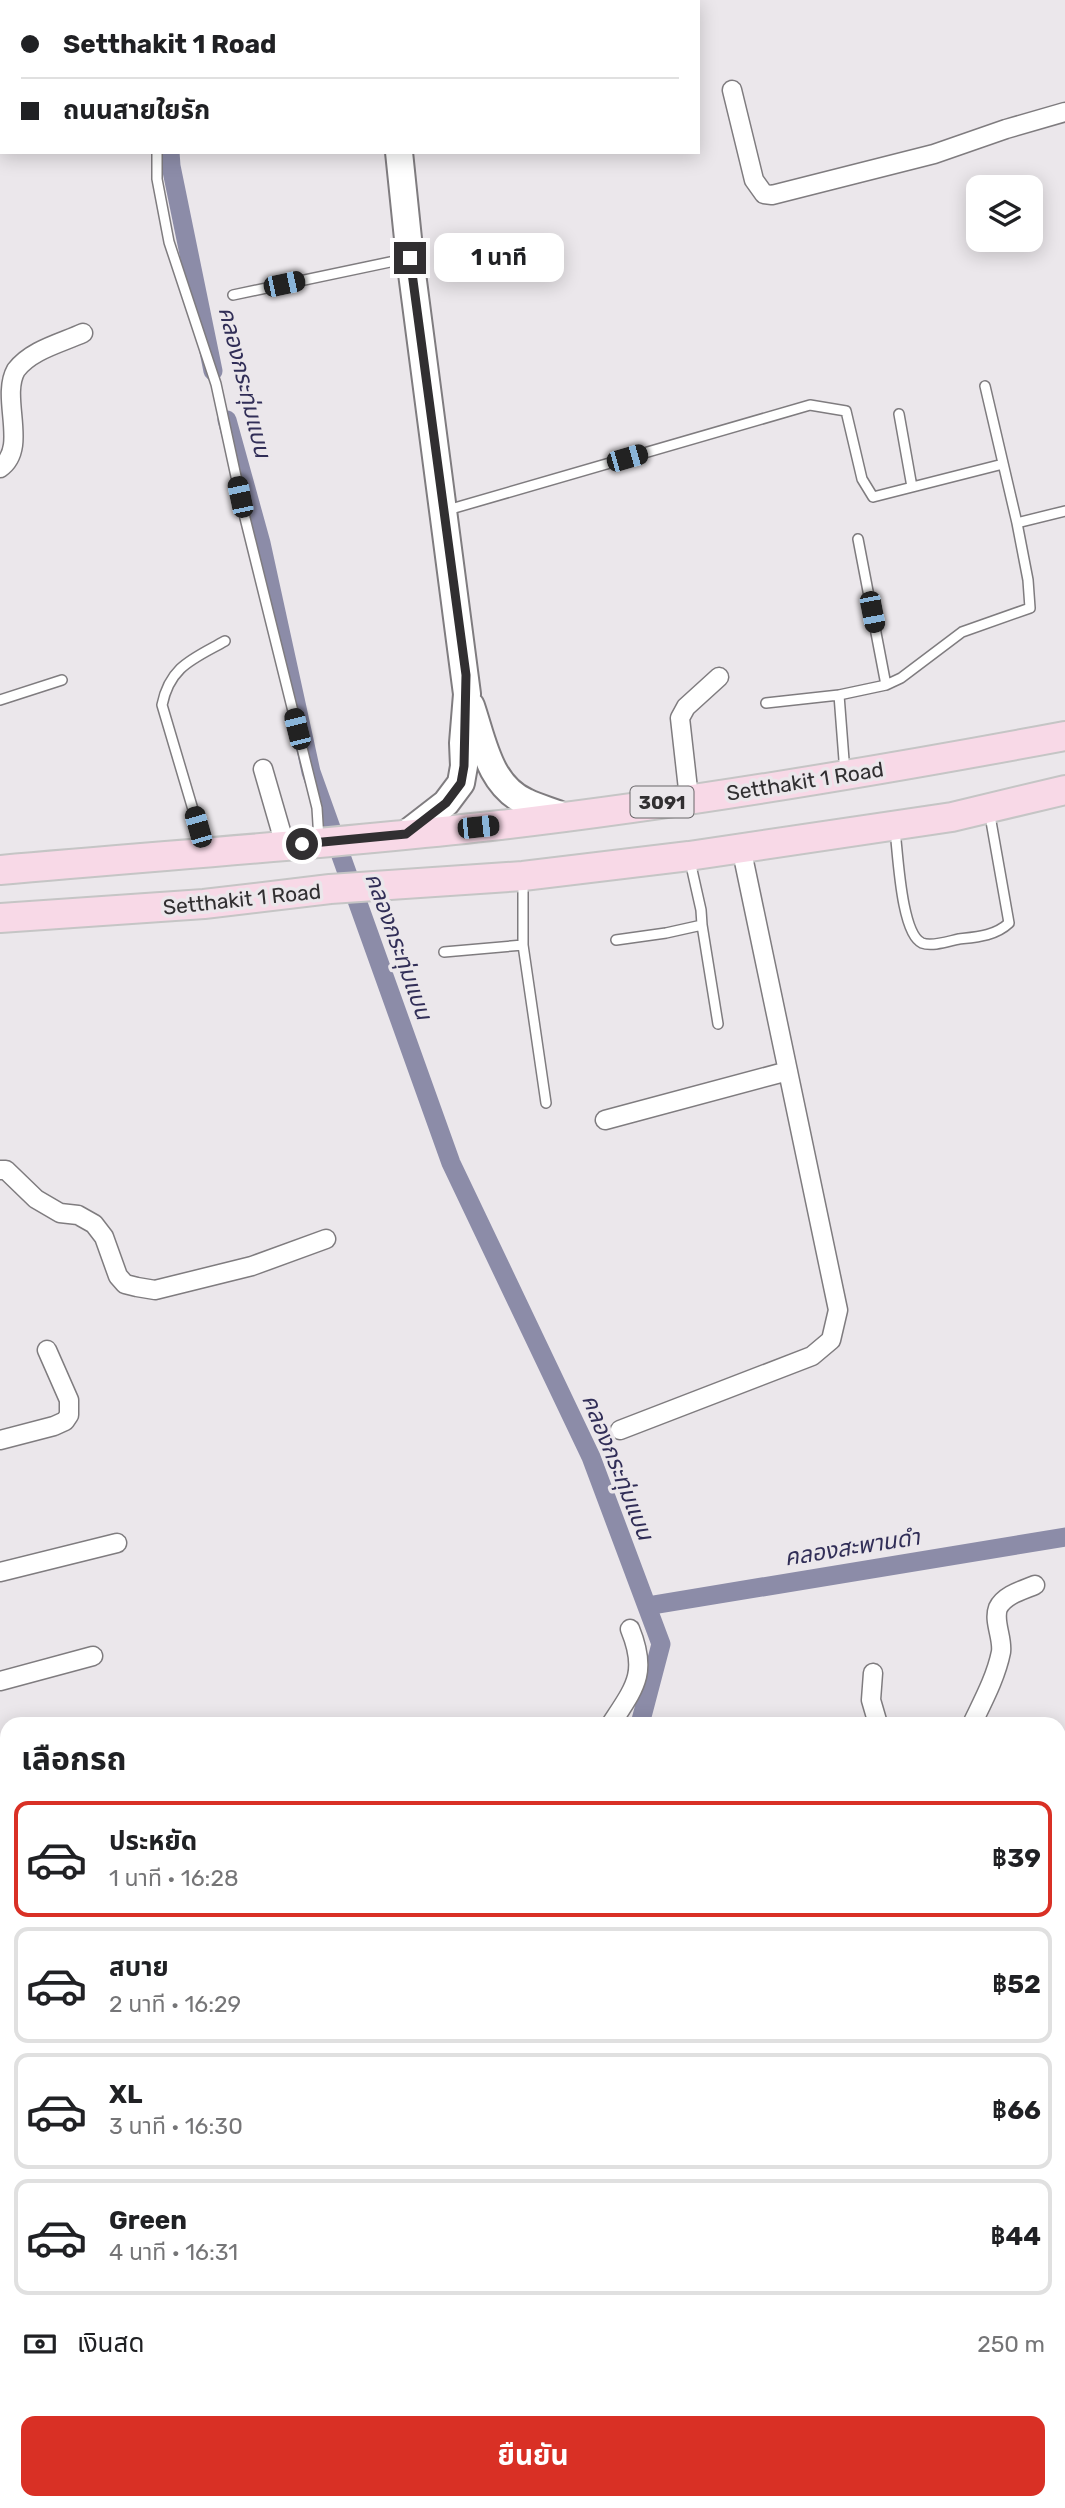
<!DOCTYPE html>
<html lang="th">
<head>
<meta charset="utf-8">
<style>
	body { margin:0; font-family:Rubik,"Noto Sans Thai",sans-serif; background:#f2f2f2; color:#202124; height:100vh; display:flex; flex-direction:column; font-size:26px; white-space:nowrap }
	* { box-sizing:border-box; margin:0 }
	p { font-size:23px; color:#757577 }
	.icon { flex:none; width:38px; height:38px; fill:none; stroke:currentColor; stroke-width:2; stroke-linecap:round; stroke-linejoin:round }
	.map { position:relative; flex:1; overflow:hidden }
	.sheet { position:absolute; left:0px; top:1717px; width:1066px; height:793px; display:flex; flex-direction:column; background:#fff; border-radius:21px 21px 0 0; box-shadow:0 4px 18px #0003 }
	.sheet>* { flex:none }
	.hud { position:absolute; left:0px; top:0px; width:700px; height:154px; box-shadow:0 4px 18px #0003; display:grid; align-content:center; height:154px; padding:0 21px; background:#fff }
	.buttons { position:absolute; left:966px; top:175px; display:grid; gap:14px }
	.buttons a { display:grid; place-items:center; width:77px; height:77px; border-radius:14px; background:#fff; box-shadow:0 4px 18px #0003; font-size:35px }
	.end { position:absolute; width:32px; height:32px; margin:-16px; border:9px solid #312f31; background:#fff; box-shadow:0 0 0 4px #fff }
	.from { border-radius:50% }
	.bubble { position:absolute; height:49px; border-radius:14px; background:#fff; box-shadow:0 4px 18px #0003; font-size:23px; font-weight:700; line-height:49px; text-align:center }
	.car { position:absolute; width:21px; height:42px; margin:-21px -10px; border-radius:9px; box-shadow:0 0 5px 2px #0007; background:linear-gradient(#222 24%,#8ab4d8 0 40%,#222 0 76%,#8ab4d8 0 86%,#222 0) }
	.hud b { display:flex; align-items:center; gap:24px; height:66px; font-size:26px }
	.hud b+b { border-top:2px solid #e0e0e0 }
	.hud i { width:18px; height:18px; background:#202124 }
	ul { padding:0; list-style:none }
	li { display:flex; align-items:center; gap:21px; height:116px; margin:0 14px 10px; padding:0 7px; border:4px solid #e0e0e0; border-radius:14px }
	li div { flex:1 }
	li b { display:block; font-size:26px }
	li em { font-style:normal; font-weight:700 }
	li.active { border-color:#d93025 }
	li>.icon { width:63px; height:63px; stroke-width:1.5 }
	h2 { padding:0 21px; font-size:32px; line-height:84px }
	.pay { display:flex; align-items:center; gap:18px; height:77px; padding:0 21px; font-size:26px }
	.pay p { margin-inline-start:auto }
	.action { display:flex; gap:14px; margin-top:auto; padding:14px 21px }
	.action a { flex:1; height:80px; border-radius:14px; background:#d93025; color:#fff; font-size:28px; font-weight:700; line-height:80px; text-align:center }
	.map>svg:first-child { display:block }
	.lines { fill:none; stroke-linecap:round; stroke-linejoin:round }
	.canal { stroke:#8c8ca8; stroke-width:19 }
	.lane-casing { stroke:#7f7c7f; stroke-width:12 }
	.street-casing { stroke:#7f7c7f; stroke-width:21 }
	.secondary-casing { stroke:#7f7c7f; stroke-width:30 }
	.primary-casing { stroke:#c5c5c5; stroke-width:32 }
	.lane { stroke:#fff; stroke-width:9 }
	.street { stroke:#fff; stroke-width:18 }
	.secondary { stroke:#fff; stroke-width:26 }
	.primary { stroke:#f8d9e7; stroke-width:28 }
	.route { stroke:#312f31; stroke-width:9 }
	.labels { text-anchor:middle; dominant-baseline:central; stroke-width:7; stroke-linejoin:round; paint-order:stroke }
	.shield { fill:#ebe7eb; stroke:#696669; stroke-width:2 }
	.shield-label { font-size:19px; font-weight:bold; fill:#312f31 }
	.street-label { font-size:21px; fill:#312f31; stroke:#ebe7eb }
	.water-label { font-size:23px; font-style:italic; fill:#312e57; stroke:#ebe7eb }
</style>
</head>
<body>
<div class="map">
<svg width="1065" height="2508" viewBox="0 0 1065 2508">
	<rect width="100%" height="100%" fill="#ebe7eb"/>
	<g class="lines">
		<path class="canal" d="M170,152L171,166L213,371
			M227,420L261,543L311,772L451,1163L591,1457L661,1644L640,1724
			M647,1606L1065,1537
			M622,2502V2508
			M908,2502L911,2508"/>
		<defs>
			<path id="lane" d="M162,2V0
				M157,152V179L169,242L216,384L245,518L317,808L319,840
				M233,295L409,258
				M985,386L1017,523
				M899,414L912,487
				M444,511L810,405L846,411L862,479L873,497L1003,464
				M858,539L886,685
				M0,700L62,680
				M766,703L839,695
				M845,773L839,695L886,685L901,678L962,632L1030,608L1028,580L1017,523L1065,511
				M895,831C898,853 901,934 922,943C932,947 949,941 959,939C977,937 995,936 1009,923L989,810
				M205,850L162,705C170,666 193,659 225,641
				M523,878V945L546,1103
				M702,925L718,1024
				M616,940L666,933L702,925L701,910L690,861
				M444,952L523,945"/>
			<path id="street" d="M516,2L525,0
				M732,90L754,180L764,194L772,195L934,154L1006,129L1065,112
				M0,468C29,448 0,398 16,370C31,350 61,343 83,333
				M263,769L285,845
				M689,798L680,718L686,707L719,677
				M605,1120L788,1071
				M0,1170H6L36,1199L60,1213L78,1215L94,1224L104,1237L118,1276L125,1284L137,1287L155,1290L252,1266L326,1239
				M620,1430L812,1356L831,1340L838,1310L741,847
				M0,1440L54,1426L65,1421L69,1415V1400L47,1350
				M0,1572L117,1543
				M873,1673L871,1700L878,1724
				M0,1681L93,1656
				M611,1724C635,1687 648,1673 630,1629
				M972,1724C983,1701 996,1677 1001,1652C1003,1638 993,1621 998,1608C1004,1595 1023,1590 1035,1585
				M1059,2005L1065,2021
				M0,2113L7,2111
				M1059,2119L1065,2116
				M599,2502V2508
				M876,2502L879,2508"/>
			<path id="secondary" d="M382,0L383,2
				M399,152L410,258L467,694L463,743L464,766L461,783L446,803L406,834
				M471,706C483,741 489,785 526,802C538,808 551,811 563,816"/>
			<path id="primary" d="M0,870C167,855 334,844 500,825C689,803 878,771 1065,736
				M0,918L204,904L330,889L523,876L689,856L952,817L1065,790"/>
		</defs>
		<use href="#lane" class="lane-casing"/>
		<use href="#street" class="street-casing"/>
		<use href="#secondary" class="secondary-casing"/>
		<use href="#primary" class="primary-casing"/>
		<use href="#lane" class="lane"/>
		<use href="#street" class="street"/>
		<use href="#secondary" class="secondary"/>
		<use href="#primary" class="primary"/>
	</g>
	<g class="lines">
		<path class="route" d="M302,844L406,834L446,803L461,783L464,766L466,675L410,258"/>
	</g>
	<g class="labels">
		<rect class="shield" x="630.5" y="786.5" width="63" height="31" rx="5"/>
		<g class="shield-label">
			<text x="662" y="802">3091</text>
		</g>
		<g class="street-label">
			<text transform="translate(805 781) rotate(-9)">Setthakit 1 Road</text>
			<text transform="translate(242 899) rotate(-6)">Setthakit 1 Road</text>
		</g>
		<g class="water-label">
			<text transform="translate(245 382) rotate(76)">คลองกระทุ่มแบน</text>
			<text transform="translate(399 946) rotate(70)">คลองกระทุ่มแบน</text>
			<text transform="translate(618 1467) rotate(68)">คลองกระทุ่มแบน</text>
			<text transform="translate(852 1547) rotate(-9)">คลองสะพานดำ</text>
		</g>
	</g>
</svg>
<div class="buttons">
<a><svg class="icon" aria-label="layers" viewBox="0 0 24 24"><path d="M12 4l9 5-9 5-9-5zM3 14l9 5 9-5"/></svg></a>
</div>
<i class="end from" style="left:302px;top:844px"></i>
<i class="end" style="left:410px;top:258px"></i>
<div class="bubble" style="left:434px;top:233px;width:130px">1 นาที</div>
<i class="car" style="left:284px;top:284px;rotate:78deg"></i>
<i class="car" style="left:627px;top:458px;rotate:74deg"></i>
<i class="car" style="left:240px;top:497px;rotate:348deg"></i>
<i class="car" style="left:872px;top:612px;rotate:169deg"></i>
<i class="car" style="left:297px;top:729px;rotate:346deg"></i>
<i class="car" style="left:198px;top:827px;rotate:344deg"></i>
<i class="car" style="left:478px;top:827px;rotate:84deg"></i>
<div class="hud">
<b><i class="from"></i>Setthakit 1 Road</b>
<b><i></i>ถนนสายใยรัก</b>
</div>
<section class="sheet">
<h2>เลือกรถ</h2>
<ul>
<li class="active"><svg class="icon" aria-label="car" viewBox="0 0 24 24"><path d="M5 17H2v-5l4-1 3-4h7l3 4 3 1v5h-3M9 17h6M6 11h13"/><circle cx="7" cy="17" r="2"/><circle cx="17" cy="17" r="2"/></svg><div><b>ประหยัด</b><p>1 นาที · 16:28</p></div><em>฿39</em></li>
<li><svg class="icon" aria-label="car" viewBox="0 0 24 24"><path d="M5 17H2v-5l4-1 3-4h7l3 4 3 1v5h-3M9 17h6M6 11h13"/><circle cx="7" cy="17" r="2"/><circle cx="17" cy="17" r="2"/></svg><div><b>สบาย</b><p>2 นาที · 16:29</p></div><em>฿52</em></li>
<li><svg class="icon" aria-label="car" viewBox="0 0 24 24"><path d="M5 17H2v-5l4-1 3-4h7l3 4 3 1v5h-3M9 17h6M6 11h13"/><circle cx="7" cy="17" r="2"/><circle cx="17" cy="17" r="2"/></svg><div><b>XL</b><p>3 นาที · 16:30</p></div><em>฿66</em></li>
<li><svg class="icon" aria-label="car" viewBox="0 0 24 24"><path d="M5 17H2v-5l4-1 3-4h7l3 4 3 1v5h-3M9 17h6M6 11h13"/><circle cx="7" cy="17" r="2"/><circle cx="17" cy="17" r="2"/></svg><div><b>Green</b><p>4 นาที · 16:31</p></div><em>฿44</em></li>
</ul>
<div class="pay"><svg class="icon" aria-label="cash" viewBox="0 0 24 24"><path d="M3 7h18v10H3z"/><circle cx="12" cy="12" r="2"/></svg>เงินสด<p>250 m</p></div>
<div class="action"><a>ยืนยัน</a></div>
</section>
</div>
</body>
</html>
